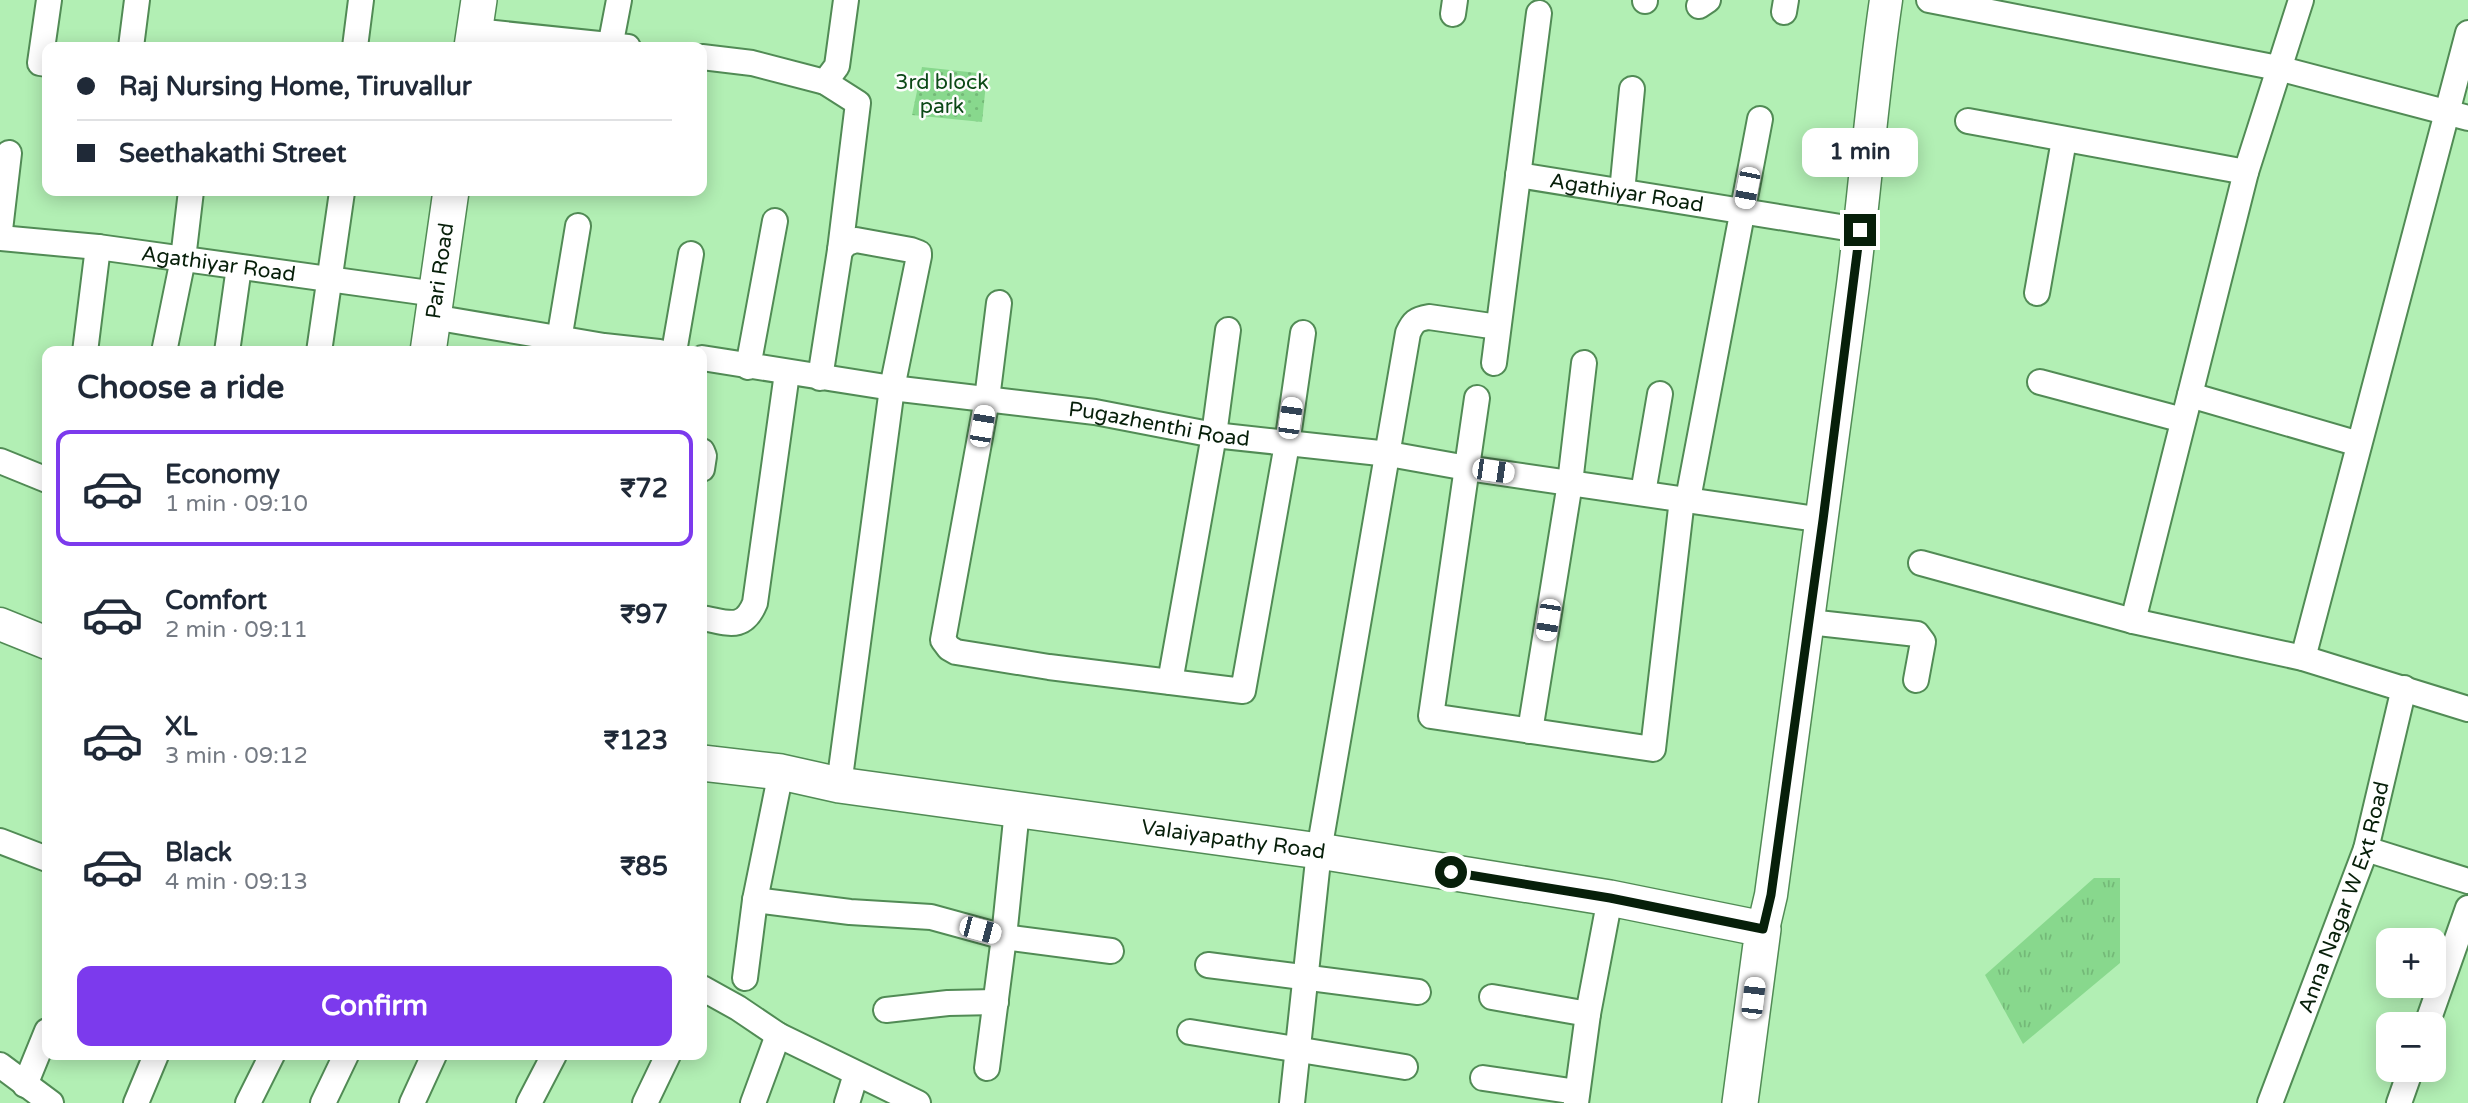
<!DOCTYPE html>
<html lang="en">
<head>
<meta charset="utf-8">
<style>
	body { margin:0; font-family:"Varela Round",sans-serif; background:#f2f2f3; color:#1f2937; height:100vh; display:flex; flex-direction:column; font-size:26px; white-space:nowrap }
	* { box-sizing:border-box; margin:0 }
	p { font-size:23px; color:#747a83 }
	.icon { flex:none; width:38px; height:38px; fill:none; stroke:currentColor; stroke-width:2; stroke-linecap:round; stroke-linejoin:round }
	.map { position:relative; flex:1; overflow:hidden }
	.sheet { position:absolute; left:42px; top:346px; width:665px; height:714px; display:flex; flex-direction:column; background:#fff; border-radius:14px; box-shadow:0 4px 18px #0003 }
	.sheet>* { flex:none }
	.top-card { position:absolute; left:42px; top:42px; width:665px; height:154px; border-radius:14px; box-shadow:0 4px 18px #0003; display:grid; align-content:center; height:154px; padding:0 35px; background:#fff }
	.controls { position:absolute; left:2376px; top:928px; display:grid; gap:14px }
	.controls a { display:grid; place-items:center; width:70px; height:70px; border-radius:14px; background:#fff; box-shadow:0 4px 18px #0003; font-size:35px }
	.end { position:absolute; width:32px; height:32px; margin:-16px; border:9px solid #071f0a; background:#fff; box-shadow:0 0 0 4px #fff }
	.from { border-radius:50% }
	.bubble { position:absolute; height:49px; border-radius:14px; background:#fff; box-shadow:0 4px 18px #0003; font-size:23px; font-weight:800; line-height:49px; text-align:center }
	.car { position:absolute; width:21px; height:42px; margin:-21px -10px; border-radius:9px; box-shadow:0 0 5px 2px #0007; background:linear-gradient(#fff 24%,#345 0 40%,#fff 0 76%,#345 0 86%,#fff 0) }
	.top-card b { display:flex; align-items:center; gap:24px; height:66px; font-size:26px }
	.top-card b+b { border-top:2px solid #e0e1e3 }
	.top-card i { width:18px; height:18px; background:#1f2937 }
	ul { padding:0; list-style:none }
	li { display:flex; align-items:center; gap:21px; height:116px; margin:0 14px 10px; padding:0 21px; border:4px solid transparent; border-radius:14px }
	li div { flex:1 }
	li b { display:block; font-size:26px }
	li em { font-style:normal; font-weight:800 }
	li.on { border-color:#7c3aed }
	li>.icon { width:63px; height:63px; stroke-width:1.5 }
	h2 { padding:0 35px; font-size:32px; line-height:84px }
	.button { display:flex; gap:14px; margin-top:auto; padding:14px 35px }
	.button a { flex:1; height:80px; border-radius:14px; background:#7c3aed; color:#fff; font-size:28px; font-weight:800; line-height:80px; text-align:center }
	.map>svg:first-child { display:block }
	.grass { fill:url(#grass-tufts) }
	.park { fill:url(#park-dots) }
	.lines { fill:none; stroke-linecap:round; stroke-linejoin:round }
	.minor-casing { stroke:#518b55; stroke-width:28 }
	.tertiary-casing { stroke:#518b55; stroke-width:35 }
	.secondary-casing { stroke:#518b55; stroke-width:38 }
	.minor { stroke:#fff; stroke-width:24 }
	.tertiary { stroke:#fff; stroke-width:32 }
	.secondary { stroke:#fff; stroke-width:35 }
	.route { stroke:#071f0a; stroke-width:9 }
	.labels { text-anchor:middle; dominant-baseline:central; stroke-width:5; stroke-linejoin:round; paint-order:stroke }
	.park-label { font-size:21px; fill:#0c4917; stroke:#fdfdfd }
	.street-label { font-size:21px; fill:#071f0a; stroke:#fdfdfd }
</style>
</head>
<body>
<div class="map">
<svg width="2468" height="1103" viewBox="0 0 2468 1103">
	<defs>
		<pattern id="grass-tufts" width="24" height="20" patternUnits="userSpaceOnUse" patternTransform="scale(1.75)"><rect width="24" height="20" fill="#88d88d"/><path d="M3 7l-1-3M5 7V3M7 7l1-3M15 17l-1-3M17 17v-4M19 17l1-3" fill="none" stroke="#74b978"/></pattern>
		<pattern id="park-dots" width="8" height="8" patternUnits="userSpaceOnUse" patternTransform="scale(1.75)"><rect width="8" height="8" fill="#88d88d"/><path d="M2 2h.1M6 6h.1" fill="none" stroke="#74b978" stroke-width="1.8" stroke-linecap="round"/></pattern>
	</defs>
	<rect width="100%" height="100%" fill="#b2efb4"/>
	<path class="grass" d="M2094,878H2120V963L2023,1044L1985,975Z"/>
	<path class="park" d="M922,67L987,74L982,122L912,115Z"/>
	<g class="lines">
		<defs>
			<g id="minor">
				<path d="M1929,0L2278,68L2468,118"/>
				<path d="M1645,1V0"/>
				<path d="M1699,6L1708,0"/>
				<path d="M1784,12L1786,0"/>
				<path d="M1453,14L1455,0"/>
				<path d="M475,31L628,47"/>
				<path d="M131,47L137,0"/>
				<path d="M355,47L361,0"/>
				<path d="M610,47L619,0"/>
				<path d="M702,57L752,63L825,82L837,66L846,0"/>
				<path d="M47,64L40,63L49,0"/>
				<path d="M1968,121L2246,172"/>
				<path id="s1" d="M1518,175L1859,230"/>
				<path d="M1622,192L1632,89"/>
				<path d="M0,230L9,153"/>
				<path id="s2" d="M0,238L98,247L436,294"/>
				<path d="M2037,293L2064,140"/>
				<path d="M999,303L987,399L943,640L949,648L956,652L1049,667L1243,691L1287,444L1303,333"/>
				<path d="M433,317L604,346L659,352"/>
				<path d="M85,352L98,247"/>
				<path d="M164,352L183,259L191,191"/>
				<path d="M227,352L239,267"/>
				<path d="M319,352L342,192"/>
				<path d="M557,352L578,226"/>
				<path d="M674,352L691,254"/>
				<path id="s3" d="M702,358L892,388L1095,412L1214,435L1389,454L1467,468L1823,520"/>
				<path d="M1494,363L1539,13"/>
				<path d="M748,367L775,221"/>
				<path d="M820,378L840,250L858,103L825,82"/>
				<path d="M2040,382L2183,420"/>
				<path d="M2190,395L2359,444"/>
				<path d="M1477,398L1431,716L1653,749L1682,499"/>
				<path d="M702,451L704,456L702,469"/>
				<path d="M0,461L47,480"/>
				<path d="M1643,493L1660,394"/>
				<path d="M1688,499L1760,119"/>
				<path d="M1921,563L2133,621L2303,658L2468,709"/>
				<path d="M702,618C727,622 743,632 755,603L787,373"/>
				<path d="M2133,621L2246,172L2301,0"/>
				<path d="M1809,622L1917,634L1923,642L1916,680"/>
				<path d="M2303,658L2468,33"/>
				<path d="M1170,682L1214,435L1228,330"/>
				<path d="M1530,731L1570,483L1584,363"/>
				<path d="M839,785L892,388L919,256V253L911,250L856,240L847,243L840,250"/>
				<path d="M0,841L47,859"/>
				<path d="M2366,849L2468,881"/>
				<path d="M755,900L850,912L931,917L1004,937L1111,951"/>
				<path d="M1208,965L1418,992"/>
				<path d="M745,978L755,900L781,772"/>
				<path d="M702,988L738,1008L778,1035L918,1103"/>
				<path d="M1492,997L1588,1014"/>
				<path d="M886,1010L948,1003L996,1002"/>
				<path d="M2427,1024L2468,908"/>
				<path d="M1190,1032L1405,1067"/>
				<path d="M0,1065L51,1103"/>
				<path d="M987,1068L1004,937L1017,810"/>
				<path d="M1483,1078L1577,1092"/>
				<path d="M25,1085L47,1031"/>
				<path d="M136,1103L156,1055"/>
				<path d="M248,1103L272,1055"/>
				<path d="M323,1103L346,1055"/>
				<path d="M412,1103L434,1055"/>
				<path d="M529,1103L554,1055"/>
				<path d="M645,1103L668,1055"/>
				<path d="M753,1103L778,1035"/>
				<path d="M847,1103L856,1074"/>
				<path d="M1292,1103L1319,851L1408,333C1413,322 1416,319 1429,317L1498,327"/>
				<path d="M1576,1103L1588,1014L1610,898"/>
				<path id="s4" d="M2270,1103L2366,849L2404,688"/>
				<path d="M2399,1103L2411,1069"/>
			</g>
			<path id="tertiary" d="M0,624L47,643
				M1763,929L1771,895C1800,691 1827,488 1853,285C1865,190 1872,95 1886,0"/>
			<g id="secondary">
				<path d="M472,47L479,0"/>
				<path id="s5" d="M428,352L451,191"/>
				<path id="s6" d="M702,763L781,772L839,785L1319,851L1610,898L1763,929L1740,1103"/>
			</g>
		</defs>
		<use href="#minor" class="minor-casing"/>
		<use href="#tertiary" class="tertiary-casing"/>
		<use href="#secondary" class="secondary-casing"/>
		<use href="#minor" class="minor"/>
		<use href="#tertiary" class="tertiary"/>
		<use href="#secondary" class="secondary"/>
	</g>
	<g class="lines">
		<path class="route" d="M1451,872L1610,898L1763,929L1771,895L1823,520L1860,230"/>
	</g>
	<g class="labels">
		<g class="park-label">
			<text x="942" y="82">3rd block<tspan x="942" dy="24">park</tspan></text>
		</g>
		<g class="street-label">
			<text stroke="none"><textPath href="#s1" startOffset="110">Agathiyar Road</textPath></text>
			<text stroke="none"><textPath href="#s2" startOffset="220">Agathiyar Road</textPath></text>
			<text stroke="none"><textPath href="#s5" startOffset="82">Pari Road</textPath></text>
			<text stroke="none"><textPath href="#s3" startOffset="462">Pugazhenthi Road</textPath></text>
			<text stroke="none"><textPath href="#s6" startOffset="537">Valaiyapathy Road</textPath></text>
			<text stroke="none"><textPath href="#s4" startOffset="219">Anna Nagar W Ext Road</textPath></text>
		</g>
	</g>
</svg>
<div class="controls">
<a>+</a>
<a>−</a>
</div>
<i class="end from" style="left:1451px;top:872px"></i>
<i class="end" style="left:1860px;top:230px"></i>
<div class="bubble" style="left:1802px;top:128px;width:116px">1 min</div>
<i class="car" style="left:1747px;top:188px;rotate:191deg"></i>
<i class="car" style="left:1290px;top:418px;rotate:8deg"></i>
<i class="car" style="left:982px;top:426px;rotate:10deg"></i>
<i class="car" style="left:1493px;top:471px;rotate:98deg"></i>
<i class="car" style="left:1548px;top:620px;rotate:189deg"></i>
<i class="car" style="left:980px;top:930px;rotate:105deg"></i>
<i class="car" style="left:1753px;top:998px;rotate:7deg"></i>
<div class="top-card">
<b><i class="from"></i>Raj Nursing Home, Tiruvallur</b>
<b><i></i>Seethakathi Street</b>
</div>
<section class="sheet">
<h2>Choose a ride</h2>
<ul>
<li class="on"><svg class="icon" aria-label="car" viewBox="0 0 24 24"><path d="M5 17H2v-5l4-1 3-4h7l3 4 3 1v5h-3M9 17h6M6 11h13"/><circle cx="7" cy="17" r="2"/><circle cx="17" cy="17" r="2"/></svg><div><b>Economy</b><p>1 min · 09:10</p></div><em>₹72</em></li>
<li><svg class="icon" aria-label="car" viewBox="0 0 24 24"><path d="M5 17H2v-5l4-1 3-4h7l3 4 3 1v5h-3M9 17h6M6 11h13"/><circle cx="7" cy="17" r="2"/><circle cx="17" cy="17" r="2"/></svg><div><b>Comfort</b><p>2 min · 09:11</p></div><em>₹97</em></li>
<li><svg class="icon" aria-label="car" viewBox="0 0 24 24"><path d="M5 17H2v-5l4-1 3-4h7l3 4 3 1v5h-3M9 17h6M6 11h13"/><circle cx="7" cy="17" r="2"/><circle cx="17" cy="17" r="2"/></svg><div><b>XL</b><p>3 min · 09:12</p></div><em>₹123</em></li>
<li><svg class="icon" aria-label="car" viewBox="0 0 24 24"><path d="M5 17H2v-5l4-1 3-4h7l3 4 3 1v5h-3M9 17h6M6 11h13"/><circle cx="7" cy="17" r="2"/><circle cx="17" cy="17" r="2"/></svg><div><b>Black</b><p>4 min · 09:13</p></div><em>₹85</em></li>
</ul>
<div class="button"><a>Confirm</a></div>
</section>
</div>
</body>
</html>
